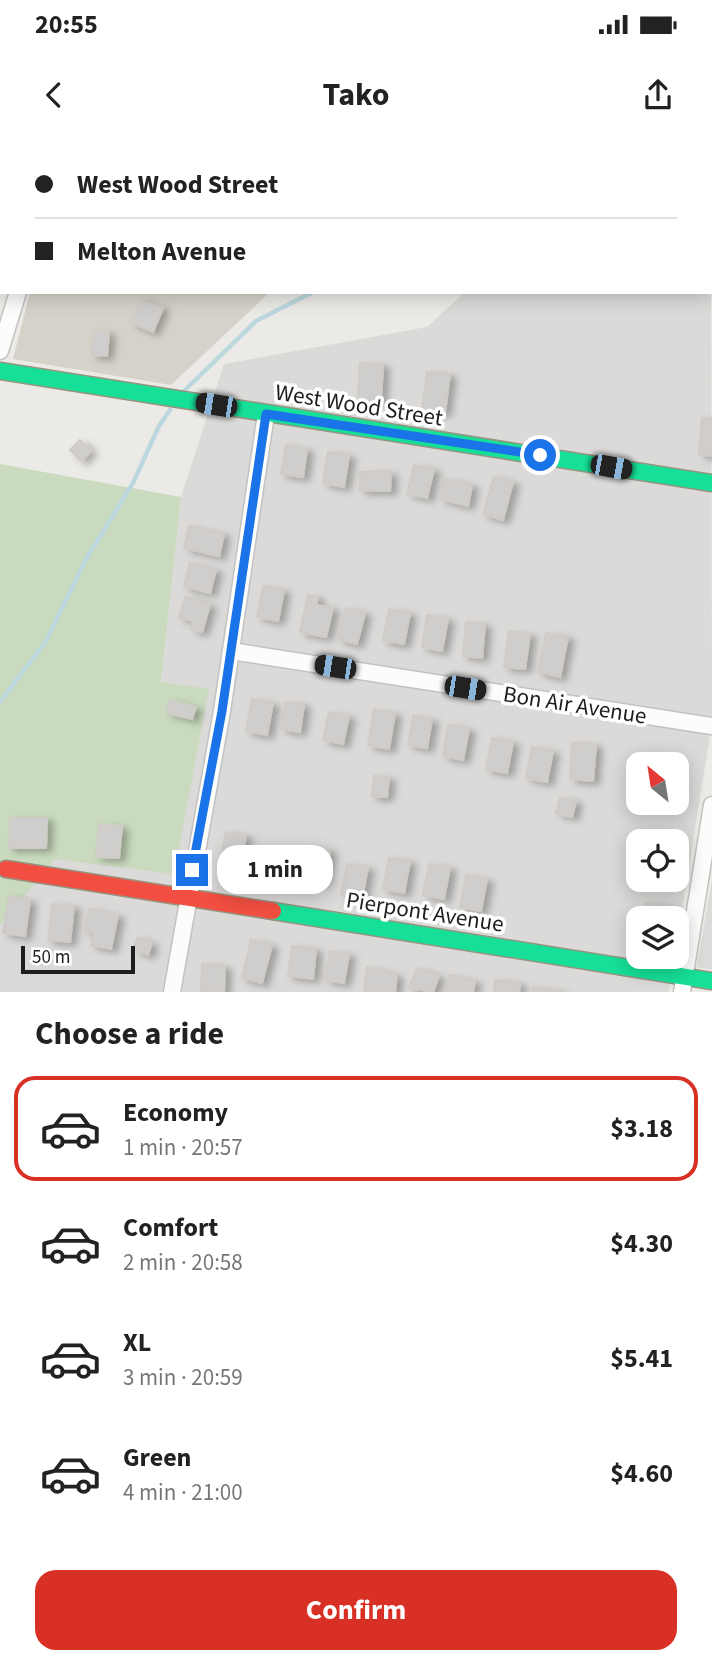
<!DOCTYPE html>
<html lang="en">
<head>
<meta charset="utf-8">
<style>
	body { margin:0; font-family:"Source Sans 3",sans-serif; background:#f2f2f2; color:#222; height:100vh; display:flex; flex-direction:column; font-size:26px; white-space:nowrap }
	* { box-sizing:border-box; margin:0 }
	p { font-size:23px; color:#767676 }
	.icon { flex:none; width:38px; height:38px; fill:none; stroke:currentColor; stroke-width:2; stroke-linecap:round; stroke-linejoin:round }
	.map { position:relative; height:852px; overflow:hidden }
	.details { display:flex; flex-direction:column; background:#fff; flex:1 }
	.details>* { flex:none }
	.banner { position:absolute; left:0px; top:0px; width:712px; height:154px; box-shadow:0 4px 18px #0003; display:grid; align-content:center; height:154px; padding:0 35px; background:#fff }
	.needle { width:46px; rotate:330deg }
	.controls { position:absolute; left:626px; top:612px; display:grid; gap:14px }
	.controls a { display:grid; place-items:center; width:63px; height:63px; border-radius:14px; background:#fff; box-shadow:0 4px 18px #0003; font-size:35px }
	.scale { position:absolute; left:21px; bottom:18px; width:114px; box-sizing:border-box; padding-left:7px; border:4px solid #1e1e1e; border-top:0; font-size:19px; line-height:24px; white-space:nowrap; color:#1e1e1e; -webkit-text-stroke:5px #fff; paint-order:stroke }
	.end { position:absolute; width:32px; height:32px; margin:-16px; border:9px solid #1a73e8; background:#fff; box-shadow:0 0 0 4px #fff }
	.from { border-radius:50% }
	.bubble { position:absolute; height:49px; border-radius:21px; background:#fff; box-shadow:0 4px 18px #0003; font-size:23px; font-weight:700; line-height:49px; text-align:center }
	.car { position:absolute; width:21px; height:42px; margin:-21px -10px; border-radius:9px; box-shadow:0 0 5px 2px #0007; background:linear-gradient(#222 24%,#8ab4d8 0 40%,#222 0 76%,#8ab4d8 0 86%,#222 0) }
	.banner b { display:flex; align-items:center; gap:24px; height:66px; font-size:26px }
	.banner b+b { border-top:2px solid #e0e0e0 }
	.banner i { width:18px; height:18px; background:#222 }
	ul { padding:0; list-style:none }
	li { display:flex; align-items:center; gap:21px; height:105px; margin:0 14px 10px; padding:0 21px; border:4px solid transparent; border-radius:21px }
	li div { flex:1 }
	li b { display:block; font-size:26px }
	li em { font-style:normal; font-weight:700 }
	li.on { border-color:#d93025 }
	li>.icon { width:63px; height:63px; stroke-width:1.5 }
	h2 { padding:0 35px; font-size:32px; line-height:84px }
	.action { display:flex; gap:14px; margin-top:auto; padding:14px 35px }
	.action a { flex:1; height:80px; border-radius:21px; background:#d93025; color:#fff; font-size:28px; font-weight:700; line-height:80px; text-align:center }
	.status { display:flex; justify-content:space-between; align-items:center; height:49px; padding:0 35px; background:#fff; direction:ltr }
	.status svg { height:19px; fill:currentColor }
	header { display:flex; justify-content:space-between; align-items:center; height:91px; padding:0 35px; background:#fff; font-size:32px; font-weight:700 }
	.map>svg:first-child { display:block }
	.residential { fill:#dbdad8; fill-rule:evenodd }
	.construction { fill:#d5d3c9 }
	.forest { fill:#c9dabe }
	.parking { fill:#dcdbda }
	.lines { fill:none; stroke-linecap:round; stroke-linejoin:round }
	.stream { stroke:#bcd8de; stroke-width:4.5 }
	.building { fill:#d0cecc; stroke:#cfccc8; stroke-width:2; filter:url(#shadow) }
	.street-casing { stroke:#c3c2c1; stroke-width:19 }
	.fast-casing { stroke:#959480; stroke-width:19 }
	.slow-casing { stroke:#959480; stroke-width:19 }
	.jam-casing { stroke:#959480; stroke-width:19 }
	.street { stroke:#fcfcfb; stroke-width:16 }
	.fast { stroke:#16e098; stroke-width:16 }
	.slow { stroke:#ffcf43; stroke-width:16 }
	.jam { stroke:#f24e42; stroke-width:16 }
	.route { stroke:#1a73e8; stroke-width:9 }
	.labels { text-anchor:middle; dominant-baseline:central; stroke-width:7; stroke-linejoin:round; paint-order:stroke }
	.street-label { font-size:23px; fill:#1e1e1e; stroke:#fff }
</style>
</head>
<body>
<div class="status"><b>20:55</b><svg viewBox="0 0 49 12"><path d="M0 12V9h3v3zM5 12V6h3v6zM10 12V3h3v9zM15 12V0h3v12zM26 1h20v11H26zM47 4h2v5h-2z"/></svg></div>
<header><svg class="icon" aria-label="back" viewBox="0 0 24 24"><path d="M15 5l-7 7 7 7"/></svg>Tako<svg class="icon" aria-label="share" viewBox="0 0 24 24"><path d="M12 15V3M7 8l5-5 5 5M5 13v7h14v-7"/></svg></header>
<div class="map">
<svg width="712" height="852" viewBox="0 0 712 852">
	<defs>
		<filter id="shadow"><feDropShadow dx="6" dy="3.5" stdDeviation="3.5" flood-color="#0004"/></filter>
	</defs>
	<rect width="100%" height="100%" fill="#eceae7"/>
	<path class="residential" d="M0,0H35L2,2L0,154Z
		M711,65L712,583L677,801V779H639V817H675L669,852H0V644L161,543L181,357L224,224L427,187L465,152H710ZM639,625H677V663H639ZM639,702H677V740H639Z"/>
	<path class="construction" d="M69,0H459L69,2Z
		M30,152H270L171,245L13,219Z"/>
	<path class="forest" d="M0,324L181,357L161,542L209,549L174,734L55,719L0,785Z"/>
	<path class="parking" d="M712,740V830L697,827Z"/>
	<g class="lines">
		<path class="stream" d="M477,2L479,0
			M184,251L256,181L313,152
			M0,562L46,501L86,419L133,343L159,286L170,270"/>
	</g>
	<path class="building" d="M141,160L163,168L153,192L131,183Z
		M94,191L109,192L107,216L92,215Z
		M360,223L383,224L381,262L358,261Z
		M427,232L450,234L445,273L422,271Z
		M702,278L712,279V316L699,314Z
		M80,300L91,311L81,321L70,310Z
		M286,305L307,309L303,337L281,334Z
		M328,312L349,315L344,347L323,343Z
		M414,325L434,329L427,358L407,354Z
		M360,332H391L390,351L360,350Z
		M494,337L513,342L503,380L483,374Z
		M444,339L472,345L468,366L440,359Z
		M189,386L224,394L219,416L184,408Z
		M190,423L216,430L210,453L184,446Z
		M263,446L284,450L278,481L257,477Z
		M308,455L318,457L316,465L333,468L326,497L300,492Z
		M185,457L210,465L202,492L191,489L193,481L179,477Z
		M346,468L365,473L357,504L338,499Z
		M389,469L410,473L404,504L383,501Z
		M427,475L448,479L442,511L422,507Z
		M466,482L485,484L482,518L463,516Z
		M509,491L530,494L525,529L504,527Z
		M546,493L568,497L560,537L538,532Z
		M252,559L273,563L267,595L246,591Z
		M170,560L196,567L192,579L167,573Z
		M285,562L304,564L300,592L281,589Z
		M374,570L395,573L389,609L368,605Z
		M329,572L349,576L343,604L323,600Z
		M413,576L432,579L427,608L408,605Z
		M448,585L469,589L463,620L443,616Z
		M492,598L513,602L507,633L486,629Z
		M572,603L596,604L593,641L570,639Z
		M532,607L553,611L547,642L526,638Z
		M374,636L389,637L387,657H372Z
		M560,658L576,661L572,677L556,673Z
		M10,678H47L46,708H9Z
		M99,684L122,686L119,718L96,717Z
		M226,692L246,695L241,727L220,723Z
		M309,707L330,710L324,742L303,738Z
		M389,718L410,721L404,753L383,749Z
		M347,724L368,727L362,759L341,755Z
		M429,724L450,727L444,759L423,755Z
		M466,735L487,739L481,771L460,767Z
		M9,756L30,760L25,796L3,793Z
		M645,763L670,766L668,779H643Z
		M52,764L74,766L70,802L48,800Z
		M89,769L118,775L111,809L91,805L94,793L84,791Z
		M138,797L152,803L148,815L133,809Z
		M251,800L272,805L262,843L242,838Z
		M292,806L316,809L313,839L288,836Z
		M330,811L349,814L344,843L325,840Z
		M202,824L225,826L224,852H201Z
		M367,827L397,835L395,852H364Z
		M417,828L439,836L433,852L409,848Z
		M449,835L475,841L473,852H446Z
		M495,840L520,843L519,852H494Z
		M533,847L561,851V852H532Z"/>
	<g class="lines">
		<defs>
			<path id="street" d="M54,2V0
				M655,2L657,0
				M0,211L18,152
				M231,511L712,586
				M172,852L222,571L266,274
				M682,852L712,665"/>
			<path id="fast" d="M0,231L712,343
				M273,771L712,841"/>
			<path id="slow" d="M710,5L712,7"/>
			<path id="jam" d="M6,729L273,771"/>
		</defs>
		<use href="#street" class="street-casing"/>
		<use href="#fast" class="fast-casing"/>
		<use href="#slow" class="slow-casing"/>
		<use href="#jam" class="jam-casing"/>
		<use href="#street" class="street"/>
		<use href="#fast" class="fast"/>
		<use href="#slow" class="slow"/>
		<use href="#jam" class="jam"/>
	</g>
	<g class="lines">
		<path class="route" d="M192,730L222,571L266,274L540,315"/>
	</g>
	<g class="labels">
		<g class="street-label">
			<text transform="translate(359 265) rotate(9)">West Wood Street</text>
			<text transform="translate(575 565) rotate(9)">Bon Air Avenue</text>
			<text transform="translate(425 772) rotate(9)">Pierpont Avenue</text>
		</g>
	</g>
</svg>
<div class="controls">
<a><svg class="needle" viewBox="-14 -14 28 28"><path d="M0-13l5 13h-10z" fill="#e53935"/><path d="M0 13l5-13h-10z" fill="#767676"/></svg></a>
<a><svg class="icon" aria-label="locate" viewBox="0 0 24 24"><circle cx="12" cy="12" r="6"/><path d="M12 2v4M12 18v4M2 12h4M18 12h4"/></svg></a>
<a><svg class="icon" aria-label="layers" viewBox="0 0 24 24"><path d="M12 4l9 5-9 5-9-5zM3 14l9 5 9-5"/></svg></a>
</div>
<div class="scale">50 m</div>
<i class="end from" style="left:540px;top:315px"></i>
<i class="end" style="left:192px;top:730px"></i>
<div class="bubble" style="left:217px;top:705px;width:116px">1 min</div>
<i class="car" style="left:216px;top:265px;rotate:279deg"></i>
<i class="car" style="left:611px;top:327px;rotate:100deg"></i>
<i class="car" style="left:335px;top:527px;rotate:279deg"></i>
<i class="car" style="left:465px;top:548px;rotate:99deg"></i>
<div class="banner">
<b><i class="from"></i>West Wood Street</b>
<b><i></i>Melton Avenue</b>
</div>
</div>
<section class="details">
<h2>Choose a ride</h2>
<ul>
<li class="on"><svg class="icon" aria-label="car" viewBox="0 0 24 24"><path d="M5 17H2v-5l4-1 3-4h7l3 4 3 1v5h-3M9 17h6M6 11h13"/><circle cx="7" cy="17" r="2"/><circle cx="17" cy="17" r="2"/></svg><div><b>Economy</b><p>1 min · 20:57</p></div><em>$3.18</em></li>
<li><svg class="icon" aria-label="car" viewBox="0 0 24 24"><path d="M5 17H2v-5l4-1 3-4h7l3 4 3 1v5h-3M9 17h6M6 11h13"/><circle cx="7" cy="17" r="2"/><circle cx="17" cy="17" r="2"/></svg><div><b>Comfort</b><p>2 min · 20:58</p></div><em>$4.30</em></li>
<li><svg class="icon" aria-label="car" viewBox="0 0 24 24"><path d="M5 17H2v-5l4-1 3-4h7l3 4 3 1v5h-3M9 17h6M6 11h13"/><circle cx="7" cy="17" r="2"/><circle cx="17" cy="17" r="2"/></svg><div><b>XL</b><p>3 min · 20:59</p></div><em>$5.41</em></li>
<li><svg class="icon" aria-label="car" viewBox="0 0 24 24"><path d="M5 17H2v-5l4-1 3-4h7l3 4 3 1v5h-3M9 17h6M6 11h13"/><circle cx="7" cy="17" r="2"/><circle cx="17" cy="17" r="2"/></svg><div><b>Green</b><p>4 min · 21:00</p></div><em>$4.60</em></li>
</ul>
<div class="action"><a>Confirm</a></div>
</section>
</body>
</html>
